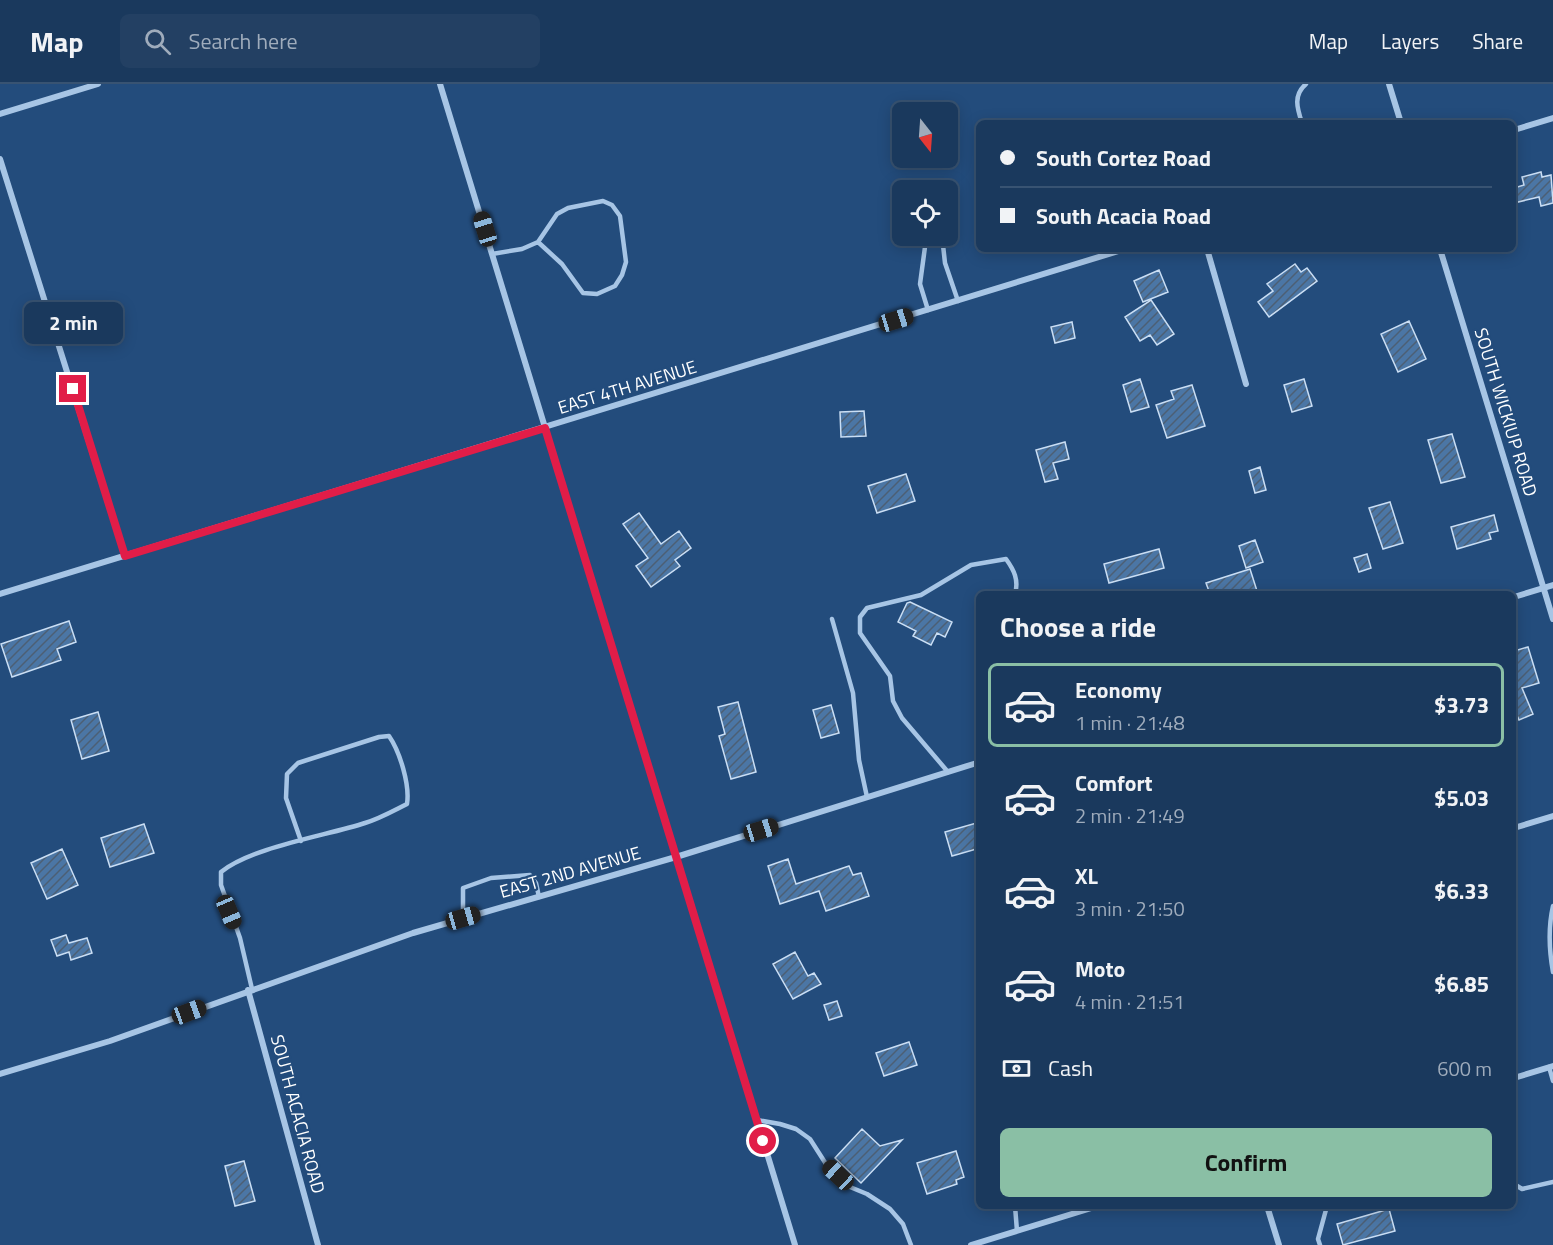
<!DOCTYPE html>
<html lang="en">
<head>
<meta charset="utf-8">
<style>
	body { margin:0; font-family:"Titillium Web",sans-serif; background:#234063; color:#f1f3f6; height:100vh; display:flex; flex-direction:column; font-size:22px; white-space:nowrap }
	* { box-sizing:border-box; margin:0 }
	p { font-size:20px; color:#9facbc }
	.icon { flex:none; width:33px; height:33px; fill:none; stroke:currentColor; stroke-width:2; stroke-linecap:round; stroke-linejoin:round }
	.map { position:relative; flex:1; overflow:hidden }
	.side { position:absolute; left:976px; top:507px; width:540px; height:618px; display:flex; flex-direction:column; background:#1a395d; border-radius:9px; box-shadow:0 3px 15px #0003,0 0 0 2px #385372 }
	.side>* { flex:none }
	.banner { position:absolute; left:976px; top:36px; width:540px; height:132px; border-radius:9px; box-shadow:0 3px 15px #0003,0 0 0 2px #385372; display:grid; align-content:center; height:132px; padding:0 24px; background:#1a395d }
	.needle { width:39px; rotate:163deg }
	.controls { position:absolute; left:892px; top:18px; display:grid; gap:12px }
	.controls a { display:grid; place-items:center; width:66px; height:66px; border-radius:9px; background:#1a395d; box-shadow:0 3px 15px #0003,0 0 0 2px #385372; font-size:30px }
	.end { position:absolute; width:27px; height:27px; margin:-14px; border:8px solid #e11d48; background:#fff; box-shadow:0 0 0 3px #fff }
	.from { border-radius:50% }
	.bubble { position:absolute; height:42px; border-radius:9px; background:#1a395d; box-shadow:0 3px 15px #0003,0 0 0 2px #385372; font-size:20px; font-weight:700; line-height:42px; text-align:center }
	.car { position:absolute; width:18px; height:36px; margin:-18px -9px; border-radius:8px; box-shadow:0 0 4px 2px #0007; background:linear-gradient(#222 24%,#8ab4d8 0 40%,#222 0 76%,#8ab4d8 0 86%,#222 0) }
	.banner b { display:flex; align-items:center; gap:21px; height:57px; font-size:22px }
	.banner b+b { border-top:2px solid #385372 }
	.banner i { width:15px; height:15px; background:#f1f3f6 }
	ul { padding:0; list-style:none }
	li { display:flex; align-items:center; gap:18px; height:84px; margin:0 12px 9px; padding:0 12px; border:3px solid transparent; border-radius:9px }
	li div { flex:1 }
	li b { display:block; font-size:22px }
	li em { font-style:normal; font-weight:700 }
	li.current { border-color:#8abfa5 }
	li>.icon { width:54px; height:54px; stroke-width:1.5 }
	h2 { padding:0 24px; font-size:27px; line-height:72px }
	.pay { display:flex; align-items:center; gap:15px; height:66px; padding:0 24px; font-size:22px }
	.pay p { margin-inline-start:auto }
	.cta { display:flex; gap:12px; margin-top:auto; padding:12px 24px }
	.cta a { flex:1; height:69px; border-radius:9px; background:#8abfa5; color:#111; font-size:24px; font-weight:700; line-height:69px; text-align:center }
	header { display:flex; align-items:center; gap:36px; box-sizing:border-box; height:84px; padding:0 30px; background:#1a395d; border-bottom:2px solid #385372 }
	header strong { font-size:28px }
	nav { display:flex; gap:33px; margin-inline-start:auto; font-size:21px }
	.search { width:420px; height:54px; background:#234063; display:flex; align-items:center; gap:15px; box-sizing:border-box; padding:0 21px; border-radius:9px; color:#9facbc; font-size:22px }
	.map>svg:first-child { display:block }
	.building { fill:url(#building-hatch); stroke:#cadef4; stroke-width:1.5 }
	.lines { fill:none; stroke-linecap:round; stroke-linejoin:round }
	.lane { stroke:#a7c5e5; stroke-width:4.5 }
	.street { stroke:#a7c5e5; stroke-width:6 }
	.route { stroke:#e11d48; stroke-width:8 }
	.labels { text-anchor:middle; dominant-baseline:central; stroke-width:4.5; stroke-linejoin:round; paint-order:stroke }
	.street-label { font-size:18px; fill:#fff; stroke:#234c7c }
</style>
</head>
<body>
<header>
<strong>Map</strong>
<div class="search"><svg class="icon" aria-label="search" viewBox="0 0 24 24"><circle cx="10" cy="10" r="6"/><path d="M15 15l6 6"/></svg>Search here</div>
<nav><a>Map</a><a>Layers</a><a>Share</a></nav>
</header>
<div class="map">
<svg width="1553" height="1161" viewBox="0 0 1553 1161">
	<defs>
		<pattern id="building-hatch" width="6" height="6" patternUnits="userSpaceOnUse" patternTransform="scale(1.5)"><rect width="6" height="6" fill="#4b76a5"/><path d="M-1 1l2-2M0 6l6-6M5 7l2-2" fill="none" stroke="#4c5f74"/></pattern>
	</defs>
	<rect width="100%" height="100%" fill="#234c7c"/>
	<path class="building" d="M1541,88L1542,93L1551,91L1553,119L1541,122L1539,113L1514,119V104L1524,101L1522,93Z
		M1295,180L1301,188L1307,184L1317,197L1269,233L1258,218L1273,207L1267,200Z
		M1159,186L1168,208L1143,218L1134,197Z
		M1151,216L1174,250L1157,261L1150,251L1140,257L1125,233Z
		M1409,237L1426,275L1398,288L1381,250Z
		M1072,238L1075,254L1055,259L1051,243Z
		M1140,295L1149,323L1131,328L1123,301Z
		M1304,295L1312,322L1292,328L1284,301Z
		M1192,301L1205,342L1167,354L1156,321L1174,315L1171,307Z
		M864,327L866,352L841,353L840,328Z
		M1452,350L1465,393L1441,399L1428,356Z
		M1065,358L1069,375L1053,379L1058,395L1045,398L1036,366Z
		M1260,383L1266,406L1255,409L1249,387Z
		M906,390L915,417L877,429L868,402Z
		M1390,418L1403,459L1383,465L1369,424Z
		M639,429L661,460L679,447L691,464L675,476L680,482L651,503L636,482L648,474L623,440Z
		M1494,431L1498,447L1489,449L1491,455L1457,465L1451,443Z
		M1255,456L1263,478L1246,484L1239,462Z
		M1159,465L1164,484L1109,499L1104,480Z
		M1367,470L1371,484L1359,488L1354,474Z
		M1250,485L1258,510H1210L1206,499Z
		M910,518L952,538L945,553L937,549L931,561L913,552L916,547L898,538L907,519Z
		M69,537L76,558L57,565L61,576L12,593L1,560Z
		M1528,563L1539,599L1522,604L1533,630L1519,636L1514,624V567Z
		M738,618L756,688L731,695L719,652L725,650L718,623Z
		M831,621L839,649L821,654L813,626Z
		M98,628L109,667L82,675L71,636Z
		M980,738V764L952,772L945,748Z
		M144,740L154,769L110,783L101,754Z
		M62,765L78,801L47,815L31,779Z
		M788,775L796,800L849,782L853,791L861,789L869,812L826,827L819,807L780,820L768,782Z
		M66,851L69,859L87,854L92,869L71,876L69,868L57,872L51,856Z
		M795,868L808,892L814,889L821,900L793,915L773,880Z
		M837,917L842,932L829,936L824,921Z
		M909,958L917,981L884,992L876,969Z
		M862,1045L880,1062L902,1056L861,1099L835,1074Z
		M956,1067L964,1093L956,1096L957,1100L927,1110L917,1079Z
		M244,1077L255,1117L235,1122L225,1082Z
		M1389,1125L1395,1147L1343,1161L1337,1140Z"/>
	<g class="lines">
		<path class="lane" d="M1302,39C1297,24 1293,11 1306,0
			M924,152L925,163L920,200L928,226
			M942,152L945,179L958,217
			M492,170L522,165L538,158L557,130L568,124L603,117L612,121L620,132L626,178L622,191L615,202L597,210L583,209L562,180L538,158
			M832,535L853,609L859,676L867,713
			M948,688L902,634L893,617L890,592L860,549V533L867,524L921,511L971,481L1006,475C1014,486 1019,496 1015,510
			M1553,822C1548,844 1549,866 1553,888
			M463,834V804L491,794L530,791L536,799L539,813
			M252,905L240,854L221,801V788C252,763 325,752 365,739C379,735 393,727 407,720C410,701 400,668 389,652L379,653L298,679L287,690L286,714L301,757
			M1549,983L1553,997
			M757,1036L780,1040L796,1045L810,1055L826,1080L850,1103L867,1110L890,1125L903,1140L911,1161
			M1514,1100L1522,1105L1553,1098
			M1015,1122L1017,1147
			M1320,1161L1318,1155L1327,1122"/>
		<path class="street" d="M440,0L795,1161
			M1389,0L1401,39
			M0,30L98,0
			M1514,46L1553,34
			M0,75L125,472
			M1207,165L1246,300
			M1440,165L1553,535
			M0,510L1125,165
			M1514,513L1553,501
			M1514,744L1553,732
			M248,906L318,1161
			M0,990L110,957L413,849L676,773L980,678
			M1514,994L1553,982
			M1267,1122L1279,1161
			M971,1161L1098,1122"/>
	</g>
	<g class="lines">
		<path class="route" d="M73,305L125,472L545,344L763,1057"/>
	</g>
	<g class="labels">
		<g class="street-label">
			<text transform="translate(627 303) rotate(-17)">EAST 4TH AVENUE</text>
			<text transform="translate(1506 328) rotate(73)">SOUTH WICKIUP ROAD</text>
			<text transform="translate(570 788) rotate(-16)">EAST 2ND AVENUE</text>
			<text transform="translate(298 1030) rotate(75)">SOUTH ACACIA ROAD</text>
		</g>
	</g>
</svg>
<div class="controls">
<a><svg class="needle" viewBox="-14 -14 28 28"><path d="M0-13l5 13h-10z" fill="#e53935"/><path d="M0 13l5-13h-10z" fill="#9facbc"/></svg></a>
<a><svg class="icon" aria-label="locate" viewBox="0 0 24 24"><circle cx="12" cy="12" r="6"/><path d="M12 2v4M12 18v4M2 12h4M18 12h4"/></svg></a>
</div>
<i class="end from" style="left:763px;top:1057px"></i>
<i class="end" style="left:73px;top:305px"></i>
<div class="bubble" style="left:24px;top:218px;width:99px">2 min</div>
<i class="car" style="left:485px;top:145px;rotate:343deg"></i>
<i class="car" style="left:896px;top:236px;rotate:73deg"></i>
<i class="car" style="left:761px;top:746px;rotate:73deg"></i>
<i class="car" style="left:229px;top:828px;rotate:157deg"></i>
<i class="car" style="left:463px;top:834px;rotate:74deg"></i>
<i class="car" style="left:189px;top:928px;rotate:70deg"></i>
<i class="car" style="left:838px;top:1091px;rotate:313deg"></i>
<div class="banner">
<b><i class="from"></i>South Cortez Road</b>
<b><i></i>South Acacia Road</b>
</div>
<section class="side">
<h2>Choose a ride</h2>
<ul>
<li class="current"><svg class="icon" aria-label="car" viewBox="0 0 24 24"><path d="M5 17H2v-5l4-1 3-4h7l3 4 3 1v5h-3M9 17h6M6 11h13"/><circle cx="7" cy="17" r="2"/><circle cx="17" cy="17" r="2"/></svg><div><b>Economy</b><p>1 min · 21:48</p></div><em>$3.73</em></li>
<li><svg class="icon" aria-label="car" viewBox="0 0 24 24"><path d="M5 17H2v-5l4-1 3-4h7l3 4 3 1v5h-3M9 17h6M6 11h13"/><circle cx="7" cy="17" r="2"/><circle cx="17" cy="17" r="2"/></svg><div><b>Comfort</b><p>2 min · 21:49</p></div><em>$5.03</em></li>
<li><svg class="icon" aria-label="car" viewBox="0 0 24 24"><path d="M5 17H2v-5l4-1 3-4h7l3 4 3 1v5h-3M9 17h6M6 11h13"/><circle cx="7" cy="17" r="2"/><circle cx="17" cy="17" r="2"/></svg><div><b>XL</b><p>3 min · 21:50</p></div><em>$6.33</em></li>
<li><svg class="icon" aria-label="car" viewBox="0 0 24 24"><path d="M5 17H2v-5l4-1 3-4h7l3 4 3 1v5h-3M9 17h6M6 11h13"/><circle cx="7" cy="17" r="2"/><circle cx="17" cy="17" r="2"/></svg><div><b>Moto</b><p>4 min · 21:51</p></div><em>$6.85</em></li>
</ul>
<div class="pay"><svg class="icon" aria-label="cash" viewBox="0 0 24 24"><path d="M3 7h18v10H3z"/><circle cx="12" cy="12" r="2"/></svg>Cash<p>600 m</p></div>
<div class="cta"><a>Confirm</a></div>
</section>
</div>
</body>
</html>
